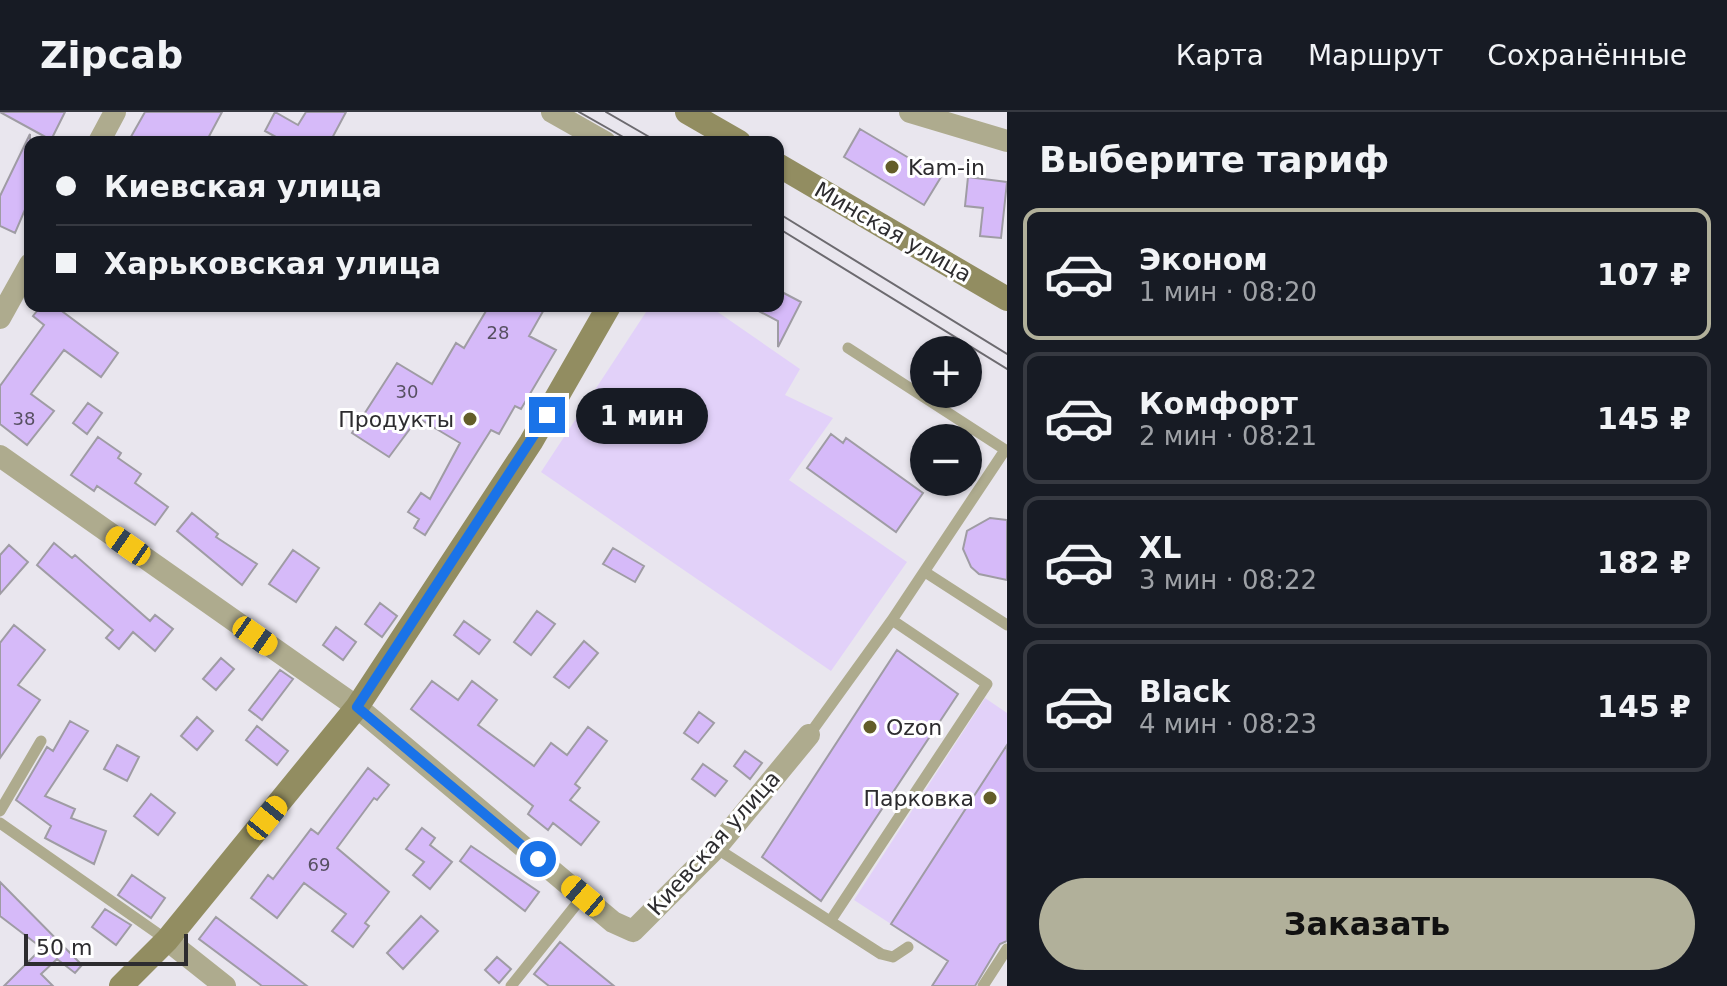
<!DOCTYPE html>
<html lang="ru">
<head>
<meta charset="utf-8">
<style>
	body { margin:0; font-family:"DejaVu Sans",sans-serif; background:#242831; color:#f1f3f6; height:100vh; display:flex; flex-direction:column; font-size:30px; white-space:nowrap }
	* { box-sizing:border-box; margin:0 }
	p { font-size:26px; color:#9ea1a6 }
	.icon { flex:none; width:44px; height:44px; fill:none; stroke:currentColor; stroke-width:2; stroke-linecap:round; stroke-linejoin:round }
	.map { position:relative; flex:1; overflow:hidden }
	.drawer { display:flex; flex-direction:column; background:#171b24; width:720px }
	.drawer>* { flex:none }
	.banner { position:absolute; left:24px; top:24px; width:760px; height:176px; border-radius:16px; box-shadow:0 2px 6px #0004; display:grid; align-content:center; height:176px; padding:0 32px; background:#171b24 }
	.fabs { position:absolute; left:910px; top:224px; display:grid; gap:16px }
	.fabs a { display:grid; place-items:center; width:72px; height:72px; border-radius:50%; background:#171b24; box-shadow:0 2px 6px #0004; font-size:40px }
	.scale { position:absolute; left:24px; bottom:20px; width:164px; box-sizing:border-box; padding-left:8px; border:4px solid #2d2c2f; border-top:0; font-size:22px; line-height:28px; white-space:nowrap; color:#2d2c2f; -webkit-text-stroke:6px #fff; paint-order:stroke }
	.end { position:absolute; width:36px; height:36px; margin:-18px; border:10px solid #1a73e8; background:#fff; box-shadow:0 0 0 4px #fff }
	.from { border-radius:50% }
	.bubble { position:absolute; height:56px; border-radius:28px; background:#171b24; box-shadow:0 2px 6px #0004; font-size:26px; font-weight:700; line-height:56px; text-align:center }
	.car { position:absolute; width:24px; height:48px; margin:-24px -12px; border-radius:10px; box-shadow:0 0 6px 2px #0007; background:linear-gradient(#f5c518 24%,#345 0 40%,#f5c518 0 76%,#345 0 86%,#f5c518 0) }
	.banner b { display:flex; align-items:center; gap:28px; height:76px; font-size:30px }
	.banner b+b { border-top:2px solid #363941 }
	.banner i { width:20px; height:20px; background:#f1f3f6 }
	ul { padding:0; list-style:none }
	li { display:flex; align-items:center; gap:24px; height:132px; margin:0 16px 12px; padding:0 16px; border:4px solid #363941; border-radius:16px }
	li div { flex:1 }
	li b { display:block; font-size:30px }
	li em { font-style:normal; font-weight:700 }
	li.on { border-color:#b1b09a }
	li>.icon { width:72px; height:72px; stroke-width:1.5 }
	h2 { padding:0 32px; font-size:36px; line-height:96px }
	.action { display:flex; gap:16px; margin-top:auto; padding:16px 32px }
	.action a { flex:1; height:92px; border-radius:48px; background:#b1b09a; color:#111; font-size:32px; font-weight:700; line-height:92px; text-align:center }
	header { display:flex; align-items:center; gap:48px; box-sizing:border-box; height:112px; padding:0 40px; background:#171b24; border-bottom:2px solid #363941 }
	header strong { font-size:38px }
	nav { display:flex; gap:44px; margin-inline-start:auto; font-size:28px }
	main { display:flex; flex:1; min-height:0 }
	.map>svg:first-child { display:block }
	.green { fill:#e2d1f9 }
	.building { fill:#d6baf9; stroke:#9f9ca4; stroke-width:2 }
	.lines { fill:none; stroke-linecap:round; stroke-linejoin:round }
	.lane { stroke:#aeab8e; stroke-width:11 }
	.street { stroke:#aeab8e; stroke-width:22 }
	.secondary { stroke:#928d61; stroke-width:24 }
	.tram { stroke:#6c6a6f; stroke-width:2 }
	.route { stroke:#1a73e8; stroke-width:10 }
	.poi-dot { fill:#635d29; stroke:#fff; stroke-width:3 }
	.labels { text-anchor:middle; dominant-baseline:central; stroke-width:6; stroke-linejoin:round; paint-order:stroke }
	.number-label { font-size:18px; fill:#575062 }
	.poi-label { font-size:22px; fill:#2d2c2f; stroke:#fff; text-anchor:start }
	.street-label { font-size:22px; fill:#2d2c2f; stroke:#fff }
</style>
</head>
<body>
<header>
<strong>Zipcab</strong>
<nav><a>Карта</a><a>Маршрут</a><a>Сохранённые</a></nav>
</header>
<main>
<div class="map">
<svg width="1007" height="874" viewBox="0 0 1007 874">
	<rect width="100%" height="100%" fill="#e9e6ee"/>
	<path class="green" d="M650,194H709L800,257L785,283L833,306L789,368L907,450L831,559L541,360Z
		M985,586L1007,601V633L891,812L854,788Z"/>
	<path class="building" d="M0,0H65L51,28Z
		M145,0H222L206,30H128Z
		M275,0L298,13L306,0H346L330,30H285L265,19Z
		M860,17L941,65L924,93L844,45Z
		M30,22V86L15,121L0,114V84Z
		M968,65L1007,70L1001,126L980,124L983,96L965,94Z
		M778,178L801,190L778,235V209L749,194H778Z
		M41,194H55L118,241L101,265L64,238L31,282L54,299L27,333L0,312V274L44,213L33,204Z
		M489,194H546L529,224L556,238L521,297L515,294L499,322L491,318L425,423L414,416L419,407L408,400L421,381L430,387L460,331L418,306L389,345L352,321L397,251L432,272L456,231L464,236Z
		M88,291L102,301L87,322L73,311Z
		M831,322L843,331L846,326L923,381L896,420L807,356Z
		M98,325L121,341L118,346L141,362L135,371L168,395L155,413L97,374L94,379L71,363Z
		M192,401L218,422L216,425L257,452L242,473L177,419Z
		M990,406L1007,408V468L979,462L971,455L963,437L967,419Z
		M54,431L72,446L75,443L150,509L155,503L173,517L155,539L133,520L119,537L106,526L113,518L37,453Z
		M9,433L28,450L0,482V443Z
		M613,436L644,454L635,470L603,452Z
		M293,438L319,456L296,490L269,472Z
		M380,491L397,504L382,525L365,512Z
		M537,499L555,512L531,543L514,530Z
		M464,509L490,528L479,542L454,523Z
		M14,513L45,538L18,573L40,588L0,646V531Z
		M336,515L356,530L343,548L323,533Z
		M584,529L598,541L569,576L554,565Z
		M897,538L958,582L821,789L762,745Z
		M221,546L234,557L216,578L203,567Z
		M280,558L293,567L262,608L249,598Z
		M432,569L458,588L472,569L497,588L478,613L534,654L551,631L567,643L588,615L607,629L575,672L580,676L570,688L599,710L581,733L553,711L548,718L528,702L533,694L411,597Z
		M699,600L714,611L698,631L684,621Z
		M197,605L213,619L197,638L181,624Z
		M70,609L88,619L45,684L75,697L71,706L106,719L94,752L45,726L51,714L16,688L47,635L53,639Z
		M257,614L288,639L277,653L246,628Z
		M117,633L139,645L127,669L104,657Z
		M1007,633V829L1000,832L975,874H932L948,849L891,812Z
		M745,639L762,651L750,667L734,654Z
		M703,652L727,669L715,684L692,667Z
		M368,656L389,673L377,688L374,686L337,736L389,780L365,811L369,814L353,835L332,819L346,802L304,771L277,806L251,786L268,763L273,767L311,717L318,722Z
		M151,682L175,701L158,723L134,704Z
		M422,716L435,726L430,733L452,750L430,777L413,763L424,750L406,737Z
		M471,734L539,780L525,799L460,749Z
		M132,763L165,786L151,806L118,783Z
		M0,770L82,853L75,861L57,847L41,862L53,874H4L42,836L0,804Z
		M105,797L131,813L116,833L92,815Z
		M421,804L438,819L403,857L387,841Z
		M216,805L307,874H262L199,827Z
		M560,830L614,874H549L534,862Z
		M497,845L511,857L499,871L485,858Z"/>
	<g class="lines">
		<path class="lane" d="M848,236L1007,339
			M925,460L1007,513
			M892,508L1005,338
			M809,623L892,508L987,572L831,808
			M0,699L41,629
			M0,711L167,828
			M716,736L881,842L893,845L908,835
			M511,874L583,784
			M983,874L1007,837"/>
		<path class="street" d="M552,0L605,30
			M910,0L1007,29
			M99,30L115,0
			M0,206L30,152
			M0,344L357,595L613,810L633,819L716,736L809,623
			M167,828L225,874"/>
		<path class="secondary" d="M687,0L739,30
			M778,53L1007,187
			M121,874L167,828L357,595L531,330L609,194"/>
		<path class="tram" d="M579,0L632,30
			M606,0L658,30
			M778,101L1007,242
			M778,116L1007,257"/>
	</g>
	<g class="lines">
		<path class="route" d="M538,747L357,595L547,303"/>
	</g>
	<g class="poi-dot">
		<circle cx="892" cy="55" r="8"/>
		<circle cx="470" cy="307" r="8"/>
		<circle cx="870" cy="615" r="8"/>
		<circle cx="990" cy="686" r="8"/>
	</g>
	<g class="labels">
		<g class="number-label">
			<text x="498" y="220">28</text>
			<text x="407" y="279">30</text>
			<text x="24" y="306">38</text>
			<text x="319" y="752">69</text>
		</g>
		<g class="poi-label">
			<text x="908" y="55">Kam-in</text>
			<text x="454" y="307" text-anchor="end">Продукты</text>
			<text x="886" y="615">Ozon</text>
			<text x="974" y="686" text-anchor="end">Парковка</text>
		</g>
		<g class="street-label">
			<text transform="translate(893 120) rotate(30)">Минская улица</text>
			<text transform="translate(714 731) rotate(-48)">Киевская улица</text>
		</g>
	</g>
</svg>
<div class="fabs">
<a>+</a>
<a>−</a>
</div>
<div class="scale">50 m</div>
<i class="end from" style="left:538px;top:747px"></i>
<i class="end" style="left:547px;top:303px"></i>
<div class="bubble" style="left:576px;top:276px;width:132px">1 мин</div>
<i class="car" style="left:128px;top:434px;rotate:305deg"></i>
<i class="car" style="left:255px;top:524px;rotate:125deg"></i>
<i class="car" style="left:267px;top:706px;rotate:39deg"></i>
<i class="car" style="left:583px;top:784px;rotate:310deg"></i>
<div class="banner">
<b><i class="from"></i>Киевская улица</b>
<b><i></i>Харьковская улица</b>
</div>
</div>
<section class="drawer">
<h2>Выберите тариф</h2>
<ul>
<li class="on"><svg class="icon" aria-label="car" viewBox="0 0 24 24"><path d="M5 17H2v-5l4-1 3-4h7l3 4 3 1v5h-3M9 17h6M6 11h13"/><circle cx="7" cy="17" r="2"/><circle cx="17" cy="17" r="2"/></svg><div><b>Эконом</b><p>1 мин · 08:20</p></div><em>107 ₽</em></li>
<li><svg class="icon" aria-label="car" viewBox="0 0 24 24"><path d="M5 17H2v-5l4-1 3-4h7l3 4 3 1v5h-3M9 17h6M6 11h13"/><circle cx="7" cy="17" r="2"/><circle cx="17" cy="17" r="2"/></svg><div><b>Комфорт</b><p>2 мин · 08:21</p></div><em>145 ₽</em></li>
<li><svg class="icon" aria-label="car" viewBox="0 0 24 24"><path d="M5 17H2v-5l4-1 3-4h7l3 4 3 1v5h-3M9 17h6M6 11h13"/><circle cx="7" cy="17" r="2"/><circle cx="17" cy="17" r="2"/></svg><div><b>XL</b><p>3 мин · 08:22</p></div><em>182 ₽</em></li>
<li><svg class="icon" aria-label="car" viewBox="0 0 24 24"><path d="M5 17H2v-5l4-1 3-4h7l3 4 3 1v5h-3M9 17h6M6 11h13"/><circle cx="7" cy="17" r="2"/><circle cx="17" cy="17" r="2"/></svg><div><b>Black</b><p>4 мин · 08:23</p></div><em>145 ₽</em></li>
</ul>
<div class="action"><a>Заказать</a></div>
</section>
</main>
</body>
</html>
